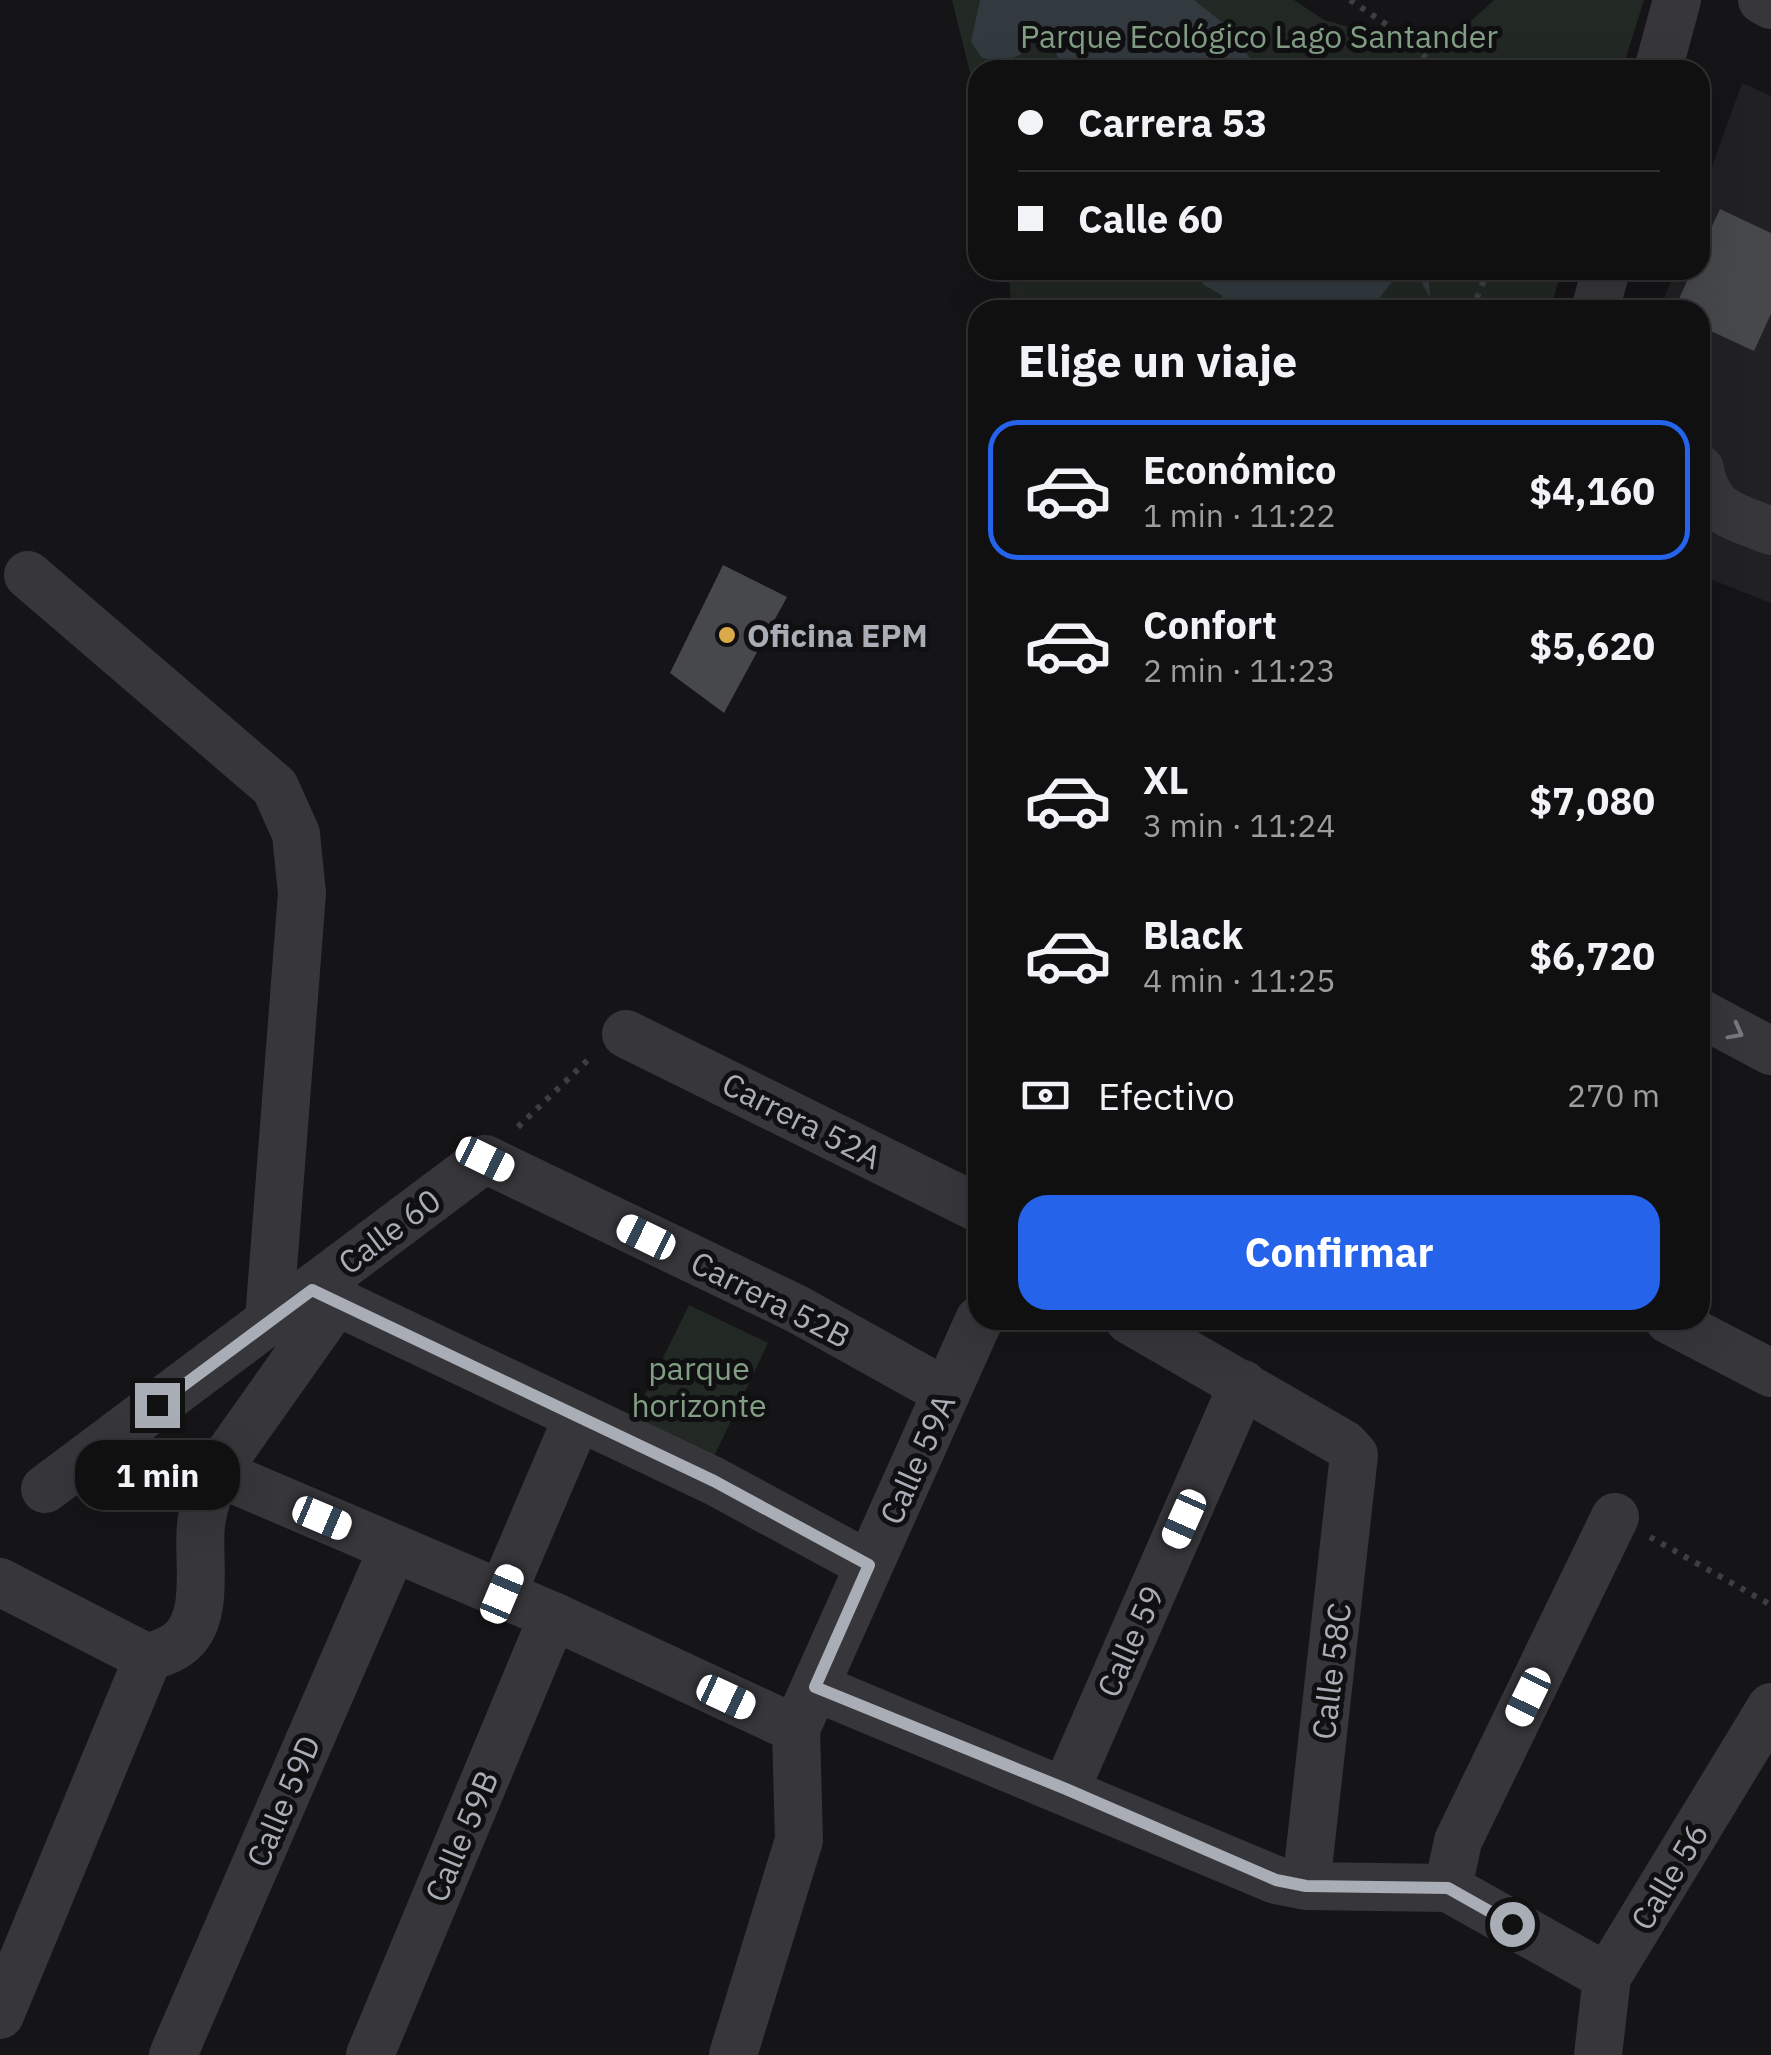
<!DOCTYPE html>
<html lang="es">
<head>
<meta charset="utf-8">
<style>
	body { margin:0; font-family:"IBM Plex Sans",sans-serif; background:#1e1e1f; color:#f1f3f6; height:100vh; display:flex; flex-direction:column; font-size:38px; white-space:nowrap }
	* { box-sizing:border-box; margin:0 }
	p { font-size:32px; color:#9c9d9f }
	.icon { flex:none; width:55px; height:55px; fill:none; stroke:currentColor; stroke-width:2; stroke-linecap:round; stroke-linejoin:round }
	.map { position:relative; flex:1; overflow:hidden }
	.sheet { position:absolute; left:968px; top:300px; width:742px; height:1030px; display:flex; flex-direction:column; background:#101011; border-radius:30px; box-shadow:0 10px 40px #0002,0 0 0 2px #303031 }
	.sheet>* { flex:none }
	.hud { position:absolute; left:968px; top:60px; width:742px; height:220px; border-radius:30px; box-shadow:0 10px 40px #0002,0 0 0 2px #303031; display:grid; align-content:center; height:220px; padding:0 50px; background:#101011 }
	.end { position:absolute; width:45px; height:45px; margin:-22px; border:12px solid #a9adb5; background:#111; box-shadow:0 0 0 5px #111 }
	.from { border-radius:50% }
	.bubble { position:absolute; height:70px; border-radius:30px; background:#101011; box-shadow:0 10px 40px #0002,0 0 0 2px #303031; font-size:32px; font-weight:700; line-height:70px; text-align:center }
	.car { position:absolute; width:30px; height:60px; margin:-30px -15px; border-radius:12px; box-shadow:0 0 8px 2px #0007; background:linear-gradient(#fff 24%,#345 0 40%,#fff 0 76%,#345 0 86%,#fff 0) }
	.hud b { display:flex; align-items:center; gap:35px; height:95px; font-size:38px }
	.hud b+b { border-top:2px solid #303031 }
	.hud i { width:25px; height:25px; background:#f1f3f6 }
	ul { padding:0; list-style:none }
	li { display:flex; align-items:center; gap:30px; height:140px; margin:0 20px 15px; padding:0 30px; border:5px solid transparent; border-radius:30px }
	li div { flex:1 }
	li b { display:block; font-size:38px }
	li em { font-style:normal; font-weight:700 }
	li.current { border-color:#2563eb }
	li>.icon { width:90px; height:90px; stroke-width:1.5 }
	h2 { padding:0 50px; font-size:45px; line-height:120px }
	.pay { display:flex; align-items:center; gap:25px; height:110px; padding:0 50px; font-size:38px }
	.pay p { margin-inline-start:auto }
	.action { display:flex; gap:20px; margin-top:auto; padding:20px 50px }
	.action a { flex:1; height:115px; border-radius:30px; background:#2563eb; color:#fff; font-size:40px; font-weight:700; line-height:115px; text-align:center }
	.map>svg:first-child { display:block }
	.built { fill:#212124 }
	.green { fill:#222823 }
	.water { fill:#323a40 }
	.building { fill:#47484c }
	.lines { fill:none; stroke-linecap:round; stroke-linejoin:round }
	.path { stroke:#3d3e42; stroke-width:6; stroke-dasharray:5 8; stroke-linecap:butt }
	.minor { stroke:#37373b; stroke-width:48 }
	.oneway { stroke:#76787e }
	.route { stroke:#a9adb5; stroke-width:12 }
	.poi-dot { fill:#daa949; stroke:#101012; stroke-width:4 }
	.labels { text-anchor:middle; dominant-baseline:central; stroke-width:10; stroke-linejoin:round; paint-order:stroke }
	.park-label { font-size:32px; fill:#829e84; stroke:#101012 }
	.poi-label { font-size:32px; font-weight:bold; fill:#a9adb5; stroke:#101012; text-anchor:start }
	.street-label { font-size:32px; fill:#a9adb5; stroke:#101012 }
</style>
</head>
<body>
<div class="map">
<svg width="1771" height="2055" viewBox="0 0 1771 2055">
	<rect width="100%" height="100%" fill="#151517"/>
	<path class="built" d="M1742,83L1771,96V603L1700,575V310H1660L1675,270H1700V200Z"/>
	<path class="green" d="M952,0H1294L1324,20L1423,48L1468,24L1494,0H1644L1622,70H978L977,101Z
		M1008,270H1562L1550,310H1012Z
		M689,1305L768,1343L709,1467L629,1427Z"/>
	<path class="water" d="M980,0H1194L1232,30L1257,70H1094L1083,63L1058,58L1052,41L1037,37C1021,60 1009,62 982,58L971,42Z
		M1211,270H1428L1430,298L1418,275L1407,273L1391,283L1379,299L1381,310H1209L1223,296L1202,284Z"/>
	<path class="building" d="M1720,209L1771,233V314L1754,351L1700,326V310H1674L1692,270H1700V252Z
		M723,565L787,597L724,713L670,673Z"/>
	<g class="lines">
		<path class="path" d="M1350,0L1393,29L1440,70
			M1472,310L1488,270
			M518,1127L592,1056
			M1650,1537L1771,1605"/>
		<path class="minor" d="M1762,0L1771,5
			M1658,70L1677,0
			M1595,310L1606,270
			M1700,469C1708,514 1733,515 1771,531
			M28,575L275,787L296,834L302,893L269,1320
			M1700,1013L1771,1051
			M626,1034L978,1208
			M312,1290L714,1481L869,1565
			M1129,1320L1344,1444L1354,1455L1306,1886
			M1669,1320L1771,1373
			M216,1472L553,1616L796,1729
			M45,1489L485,1159L797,1309L946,1392
			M0,1582L148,1658
			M502,1594L578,1416
			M148,1658C157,1654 169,1651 177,1645C212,1621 197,1561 201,1525C203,1507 209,1490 216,1472L337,1301
			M815,1687L1276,1880L1306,1886L1448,1888L1607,1977
			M1066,1789L1243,1384
			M1448,1888L1458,1841L1615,1517
			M0,2015L148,1658
			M173,2055L393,1548
			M370,2055L553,1616
			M733,2055L799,1840L796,1729L979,1320
			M1598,2055L1607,1977L1771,1707"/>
	</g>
	<defs><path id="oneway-chevron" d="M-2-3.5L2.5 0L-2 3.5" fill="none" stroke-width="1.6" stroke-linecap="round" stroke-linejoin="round" transform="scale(2.5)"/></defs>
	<use class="oneway" href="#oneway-chevron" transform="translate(1736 1032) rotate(28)"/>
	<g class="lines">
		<path class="route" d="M157,1405L312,1290L714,1481L869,1565L815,1687L1066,1789L1276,1880L1306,1886L1448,1888L1512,1924"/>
	</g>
	<circle class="poi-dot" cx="727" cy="635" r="10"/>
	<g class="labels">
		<g class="park-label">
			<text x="1259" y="36">Parque Ecológico Lago Santander</text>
			<text x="699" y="1368">parque<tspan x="699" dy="37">horizonte</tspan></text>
		</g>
		<g class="poi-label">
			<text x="747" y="635">Oficina EPM</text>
		</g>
		<g class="street-label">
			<text transform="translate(802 1120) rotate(27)">Carrera 52A</text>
			<text transform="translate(389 1231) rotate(-37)">Calle 60</text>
			<text transform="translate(771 1299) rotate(27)">Carrera 52B</text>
			<text transform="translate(917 1459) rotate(-66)">Calle 59A</text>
			<text transform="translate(1130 1641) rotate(-66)">Calle 59</text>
			<text transform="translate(1331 1671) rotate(-83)">Calle 58C</text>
			<text transform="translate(283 1801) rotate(-67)">Calle 59D</text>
			<text transform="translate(461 1836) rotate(-67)">Calle 59B</text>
			<text transform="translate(1669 1876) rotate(-59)">Calle 56</text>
		</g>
	</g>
</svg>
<i class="end from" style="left:1512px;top:1924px"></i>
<i class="end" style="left:157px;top:1405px"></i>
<div class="bubble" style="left:75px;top:1440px;width:165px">1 min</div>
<i class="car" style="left:485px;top:1159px;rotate:116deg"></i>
<i class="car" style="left:646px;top:1237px;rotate:296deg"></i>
<i class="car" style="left:322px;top:1518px;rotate:113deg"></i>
<i class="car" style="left:1184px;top:1519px;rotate:204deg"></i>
<i class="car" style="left:502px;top:1594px;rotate:23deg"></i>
<i class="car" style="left:726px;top:1697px;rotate:115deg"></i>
<i class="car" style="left:1528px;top:1697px;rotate:206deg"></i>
<div class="hud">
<b><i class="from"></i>Carrera 53</b>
<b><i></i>Calle 60</b>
</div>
<section class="sheet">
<h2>Elige un viaje</h2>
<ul>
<li class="current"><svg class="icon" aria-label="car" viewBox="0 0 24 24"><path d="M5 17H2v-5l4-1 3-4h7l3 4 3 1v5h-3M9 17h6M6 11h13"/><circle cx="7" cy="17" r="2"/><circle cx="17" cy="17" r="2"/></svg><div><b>Económico</b><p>1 min · 11:22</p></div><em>$4,160</em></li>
<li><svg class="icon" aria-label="car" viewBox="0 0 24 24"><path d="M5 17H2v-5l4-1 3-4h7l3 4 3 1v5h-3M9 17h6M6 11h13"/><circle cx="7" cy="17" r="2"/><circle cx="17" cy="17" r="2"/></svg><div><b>Confort</b><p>2 min · 11:23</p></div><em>$5,620</em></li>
<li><svg class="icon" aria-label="car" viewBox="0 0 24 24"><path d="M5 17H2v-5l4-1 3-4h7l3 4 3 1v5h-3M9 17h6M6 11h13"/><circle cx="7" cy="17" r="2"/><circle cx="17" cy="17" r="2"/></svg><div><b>XL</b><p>3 min · 11:24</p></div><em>$7,080</em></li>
<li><svg class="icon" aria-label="car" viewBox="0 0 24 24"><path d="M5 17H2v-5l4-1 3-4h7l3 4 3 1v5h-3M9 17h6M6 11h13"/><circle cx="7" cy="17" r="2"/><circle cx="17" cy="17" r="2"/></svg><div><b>Black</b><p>4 min · 11:25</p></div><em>$6,720</em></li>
</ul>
<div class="pay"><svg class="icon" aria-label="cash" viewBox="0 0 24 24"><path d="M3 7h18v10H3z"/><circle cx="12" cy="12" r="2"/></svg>Efectivo<p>270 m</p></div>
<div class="action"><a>Confirmar</a></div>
</section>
</div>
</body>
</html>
